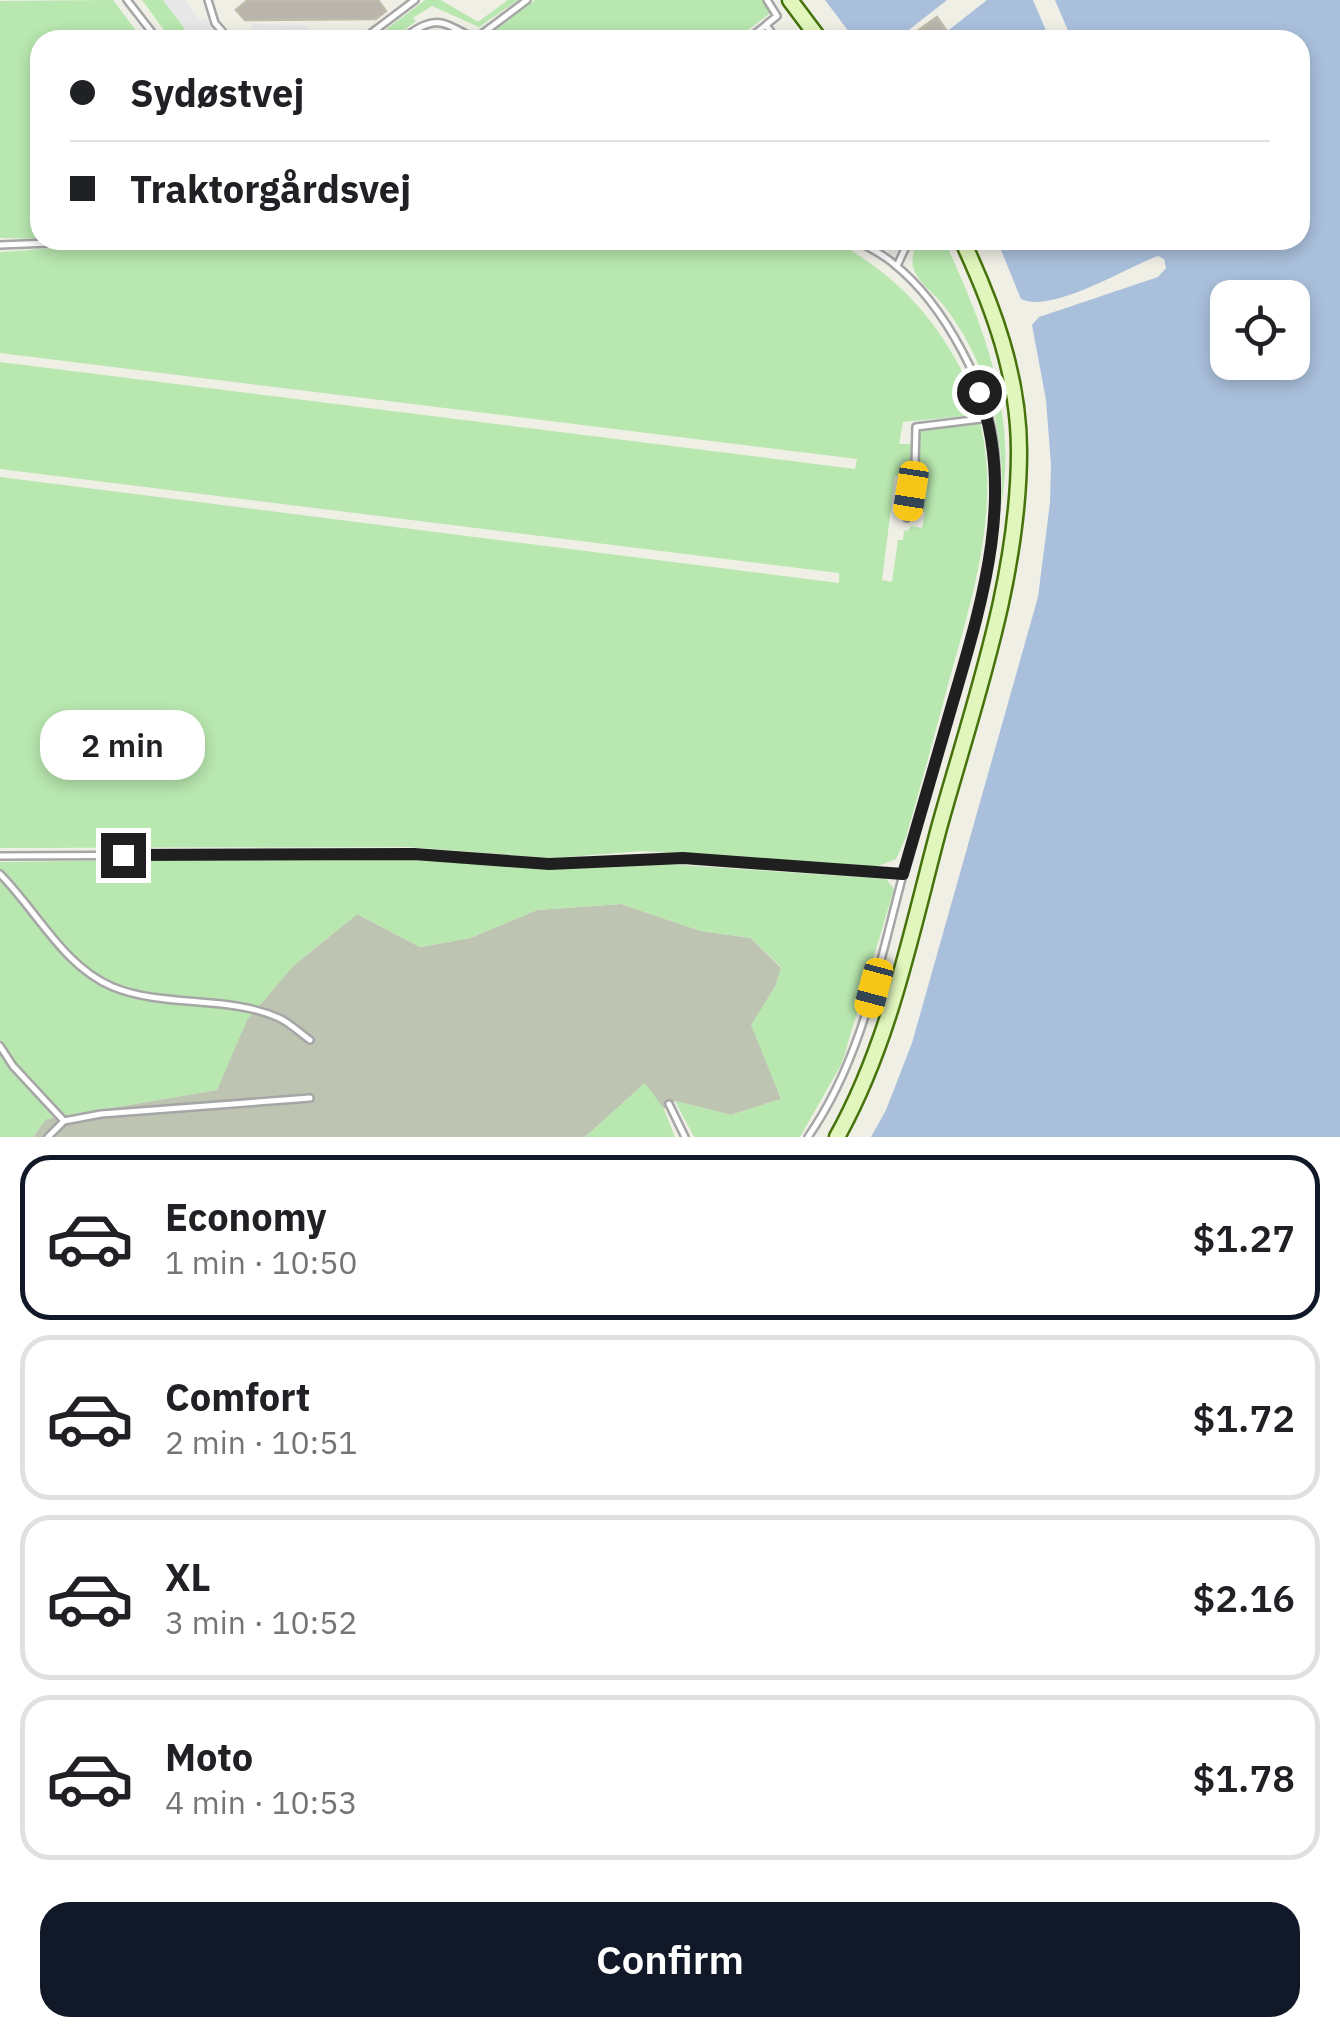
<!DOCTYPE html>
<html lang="en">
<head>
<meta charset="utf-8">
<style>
	body { margin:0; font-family:"IBM Plex Sans",sans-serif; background:#f6f6f6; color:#202124; height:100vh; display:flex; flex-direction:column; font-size:38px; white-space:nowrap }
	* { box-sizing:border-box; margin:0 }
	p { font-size:32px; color:#757577 }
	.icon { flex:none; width:55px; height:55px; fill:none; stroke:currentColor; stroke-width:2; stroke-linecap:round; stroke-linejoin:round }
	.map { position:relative; height:1137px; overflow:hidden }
	.sheet { display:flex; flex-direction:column; background:#fff; flex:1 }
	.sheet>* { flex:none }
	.top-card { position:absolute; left:30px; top:30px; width:1280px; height:220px; border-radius:30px; box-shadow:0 5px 15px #0003; display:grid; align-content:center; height:220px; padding:0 40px; background:#fff }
	.buttons { position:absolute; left:1210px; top:280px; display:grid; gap:20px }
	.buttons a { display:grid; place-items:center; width:100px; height:100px; border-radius:20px; background:#fff; box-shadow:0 5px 15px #0003; font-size:50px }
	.end { position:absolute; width:45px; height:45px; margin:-22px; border:12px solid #1f1f1f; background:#fff; box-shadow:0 0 0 5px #fff }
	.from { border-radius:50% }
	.bubble { position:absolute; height:70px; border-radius:30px; background:#fff; box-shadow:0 5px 15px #0003; font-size:32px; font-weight:600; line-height:70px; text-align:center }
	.car { position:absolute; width:30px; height:60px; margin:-30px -15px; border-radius:12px; box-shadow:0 0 8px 2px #0007; background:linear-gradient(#f5c518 24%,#345 0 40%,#f5c518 0 76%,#345 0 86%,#f5c518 0) }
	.top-card b { display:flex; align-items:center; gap:35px; height:95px; font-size:38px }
	.top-card b+b { border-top:2px solid #e0e0e0 }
	.top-card i { width:25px; height:25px; background:#202124 }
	ul { padding:18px 0 0; list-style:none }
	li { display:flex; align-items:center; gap:30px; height:165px; margin:0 20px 15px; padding:0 20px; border:5px solid #e0e0e0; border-radius:30px }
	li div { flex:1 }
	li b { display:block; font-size:38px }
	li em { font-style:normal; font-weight:600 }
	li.current { border-color:#111827 }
	li>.icon { width:90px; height:90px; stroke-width:1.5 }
	.primary-button { display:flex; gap:20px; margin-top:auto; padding:20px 40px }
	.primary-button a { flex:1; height:115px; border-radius:30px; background:#111827; color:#fff; font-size:40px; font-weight:600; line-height:115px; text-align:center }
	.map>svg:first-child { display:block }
	.construction { fill:#bec4b2 }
	.grass { fill:#b8e7af }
	.parking { fill:#e7e7e7 }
	.water { fill:#a9bfdb; fill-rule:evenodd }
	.building { fill:#b9b5ac; stroke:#c0bba9; stroke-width:2.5 }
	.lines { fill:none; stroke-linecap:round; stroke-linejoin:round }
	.lane-casing { stroke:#a6a6a6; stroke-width:10 }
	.secondary-casing { stroke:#45720b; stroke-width:19 }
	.lane { stroke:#fff; stroke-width:5 }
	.secondary { stroke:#e1f6bd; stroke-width:14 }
	.route { stroke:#1f1f1f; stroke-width:12 }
</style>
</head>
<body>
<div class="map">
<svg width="1340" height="1137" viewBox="0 0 1340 1137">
	<rect width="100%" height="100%" fill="#efefe6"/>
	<path class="construction" d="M621,904L701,931L751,938L781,968L776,985L752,1025L781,1099L731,1115L675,1101L664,1109L644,1084L585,1137H33L46,1119L216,1090L247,1020L293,966L357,914L420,947L470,938L537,910Z"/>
	<path class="grass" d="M113,0L143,40H40V239L0,238V1Z
		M142,0H163L185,29L169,37Z
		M425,0H441L478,22L508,0H518L479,27L432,6L413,18L416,21L391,40H372Z
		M535,0H764L773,11L735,40H503L490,34Z
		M169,240H832C905,278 949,333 979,409L973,415L903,422L899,444H912L909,476H895L882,580L892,582L898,540H903L904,530L908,531L911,526L922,528L925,512L915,510L912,506L920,432L923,428L980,423C1001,508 972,599 949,681C935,733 921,785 906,837L896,859L876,867L643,851L552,858L408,847L0,848V477L839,583V573L0,469V362L855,469L857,459L0,353V252Z
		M916,240H944C983,324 1018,413 1001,507C1005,456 997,405 975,357C966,337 953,316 938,299C930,290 918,281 914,270C910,260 915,250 916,240Z
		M301,858L424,860L550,869L652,863L886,879L894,889L842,1063L800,1137H694L675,1101L731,1115L781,1099L751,1025L776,985L781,967L751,938L701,931L621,904L537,910L470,938L420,947L357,914L293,966L247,1020L217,1090L46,1119L33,1137H0V862Z
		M645,1083L664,1109L675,1137H585Z"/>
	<path class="parking" d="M163,0H185L200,20L205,18L223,40H194Z
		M253,24L305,25L310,30H326V40H252Z"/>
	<path class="water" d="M825,0H947L896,40H855Z
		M987,0H1033L1050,40H936Z
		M1055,0H1340V1137H871L886,1110L912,1043L1038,597L1050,503L1051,465L1046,400L1032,325L1039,317L1158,277L1166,268L1164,259L1158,256C1127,267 1052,314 1021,299L997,240H1300V40H1072ZM1228,298H1292V362H1228Z"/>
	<path class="building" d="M248,0H378L386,11L376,19L245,20L236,10Z
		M937,17L946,30L932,40H917L913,34Z"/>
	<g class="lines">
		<defs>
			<path id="lane" d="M127,0L158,40
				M208,0L215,23L230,40
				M767,0L777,16L767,24
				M475,39L527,0
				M362,40L415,0
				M401,40C436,13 441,21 477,40
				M747,40L766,25L777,40
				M0,245L125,240
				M897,266L909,240
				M907,518L915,464L916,427L989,418
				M0,856L414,854L549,864L683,858L903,874
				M0,874C37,911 63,966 113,987C165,1008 228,995 279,1018C290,1023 300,1033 310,1040
				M0,1046L13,1066L64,1121
				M669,1104L685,1137
				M48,1137L64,1121L101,1114L310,1098
				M808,1137C867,1052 881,950 909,853C924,799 940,746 955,692C978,616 1002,535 995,454C991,391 944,304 894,264C883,254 869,248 856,240"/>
			<path id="secondary" d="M790,0L820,40
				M837,1137C890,1042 911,933 939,828C973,705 1019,580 1019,451C1019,376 993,306 962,240"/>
		</defs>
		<use href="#lane" class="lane-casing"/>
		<use href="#secondary" class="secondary-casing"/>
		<use href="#lane" class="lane"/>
		<use href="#secondary" class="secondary"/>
	</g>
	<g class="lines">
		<path class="route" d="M123,855L414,854L549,864L683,858L903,874C919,817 936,761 952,705C982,603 1016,495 979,392"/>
	</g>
</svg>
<div class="buttons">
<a><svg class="icon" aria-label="locate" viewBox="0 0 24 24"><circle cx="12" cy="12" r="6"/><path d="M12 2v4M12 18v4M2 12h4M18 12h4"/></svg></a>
</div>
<i class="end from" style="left:979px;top:392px"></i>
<i class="end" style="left:123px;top:855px"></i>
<div class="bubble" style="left:40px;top:710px;width:165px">2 min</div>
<i class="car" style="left:911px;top:491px;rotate:189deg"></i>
<i class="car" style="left:874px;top:988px;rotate:195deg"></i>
<div class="top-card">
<b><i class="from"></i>Sydøstvej</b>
<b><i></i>Traktorgårdsvej</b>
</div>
</div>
<section class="sheet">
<ul>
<li class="current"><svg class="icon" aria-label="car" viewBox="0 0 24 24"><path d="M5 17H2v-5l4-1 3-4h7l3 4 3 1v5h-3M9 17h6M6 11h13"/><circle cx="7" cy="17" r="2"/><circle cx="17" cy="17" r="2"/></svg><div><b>Economy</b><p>1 min · 10:50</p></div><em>$1.27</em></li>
<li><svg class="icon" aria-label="car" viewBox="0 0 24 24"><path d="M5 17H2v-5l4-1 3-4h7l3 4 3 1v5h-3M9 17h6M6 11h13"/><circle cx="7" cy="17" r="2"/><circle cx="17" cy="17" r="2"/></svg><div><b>Comfort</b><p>2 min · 10:51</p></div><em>$1.72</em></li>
<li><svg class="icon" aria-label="car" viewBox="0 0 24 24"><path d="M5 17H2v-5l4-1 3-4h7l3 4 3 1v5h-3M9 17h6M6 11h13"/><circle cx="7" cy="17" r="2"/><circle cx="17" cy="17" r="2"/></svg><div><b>XL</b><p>3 min · 10:52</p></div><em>$2.16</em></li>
<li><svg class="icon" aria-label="car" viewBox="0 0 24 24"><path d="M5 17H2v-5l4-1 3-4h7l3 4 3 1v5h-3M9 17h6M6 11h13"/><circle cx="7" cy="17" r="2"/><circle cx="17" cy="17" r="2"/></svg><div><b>Moto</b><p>4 min · 10:53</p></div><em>$1.78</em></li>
</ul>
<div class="primary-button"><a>Confirm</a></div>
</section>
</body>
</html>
